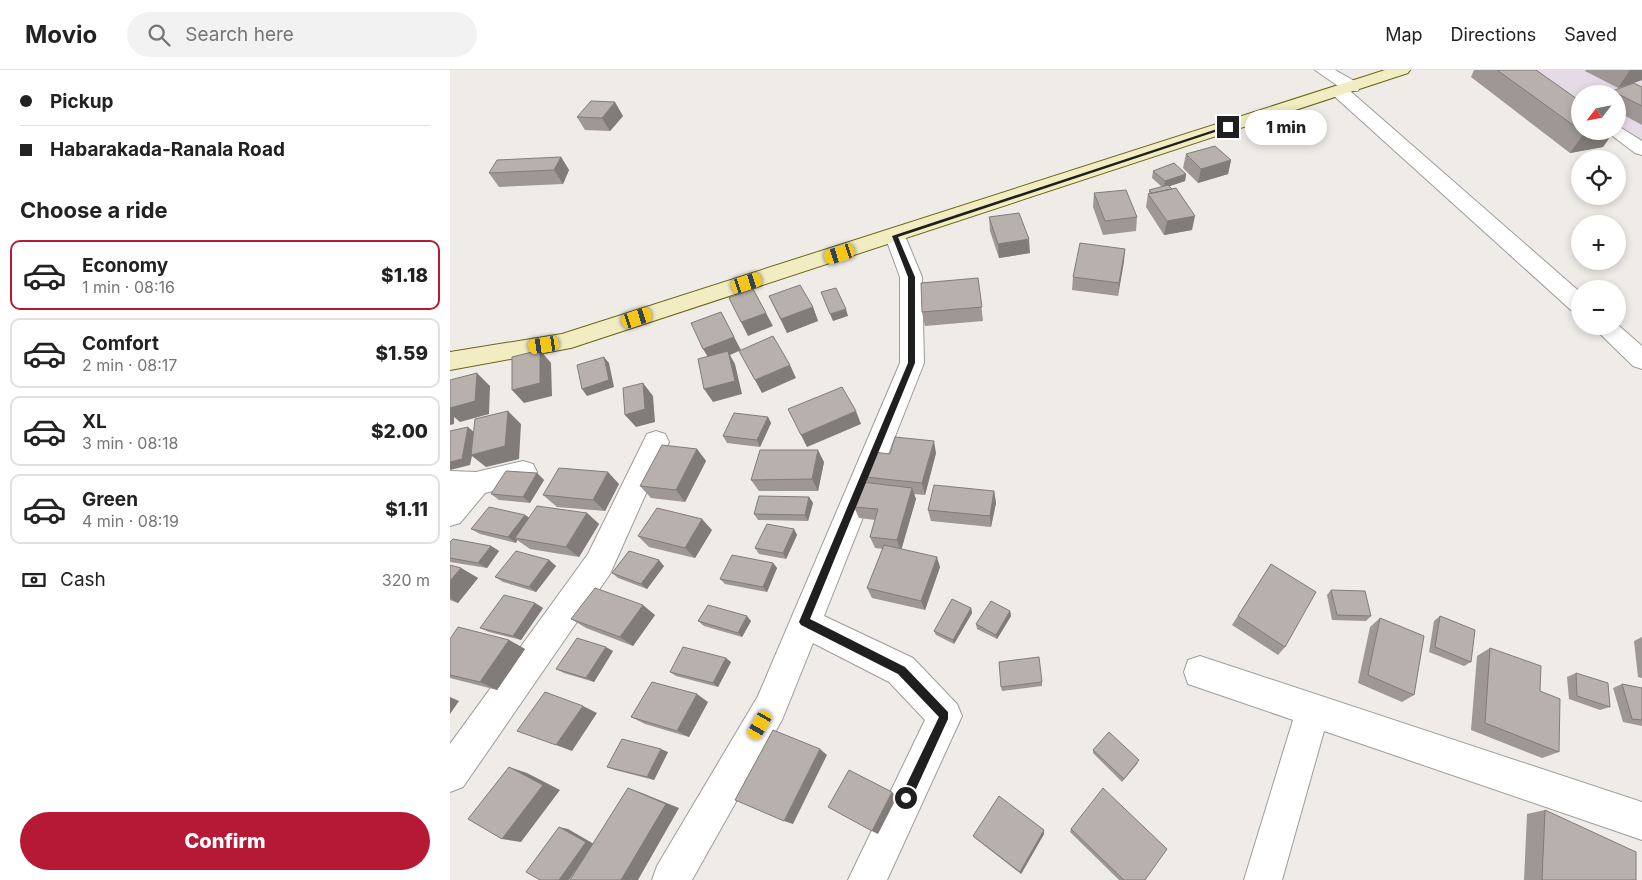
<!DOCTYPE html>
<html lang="en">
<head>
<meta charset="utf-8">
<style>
	body { margin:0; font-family:Inter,sans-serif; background:#f2f2f2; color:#222; height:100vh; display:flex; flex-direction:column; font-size:19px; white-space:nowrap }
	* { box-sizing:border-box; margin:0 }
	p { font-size:16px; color:#767676 }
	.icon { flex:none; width:28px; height:28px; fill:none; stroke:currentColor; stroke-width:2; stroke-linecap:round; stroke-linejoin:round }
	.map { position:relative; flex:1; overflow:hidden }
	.details { display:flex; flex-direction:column; background:#fff; width:450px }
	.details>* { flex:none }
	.top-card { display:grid; align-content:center; height:110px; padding:0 20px; background:#fff }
	.needle { width:32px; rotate:238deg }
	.fabs { position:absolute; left:1121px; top:15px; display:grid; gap:10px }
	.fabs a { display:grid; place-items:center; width:55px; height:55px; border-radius:50%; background:#fff; box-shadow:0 2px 8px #0003; font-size:25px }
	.end { position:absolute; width:22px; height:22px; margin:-11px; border:6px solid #1f1f1f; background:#fff; box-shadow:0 0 0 2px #fff }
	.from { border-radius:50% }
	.bubble { position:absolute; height:35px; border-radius:18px; background:#fff; box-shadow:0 2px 8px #0003; font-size:16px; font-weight:800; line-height:35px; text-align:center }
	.car { position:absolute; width:15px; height:30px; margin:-15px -8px; border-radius:6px; box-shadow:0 0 4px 1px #0007; background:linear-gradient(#f5c518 24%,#345 0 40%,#f5c518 0 76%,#345 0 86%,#f5c518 0) }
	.top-card b { display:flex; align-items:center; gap:18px; height:48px; font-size:19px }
	.top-card b+b { border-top:1px solid #e0e0e0 }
	.top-card i { width:12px; height:12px; background:#222 }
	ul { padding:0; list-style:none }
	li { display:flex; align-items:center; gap:15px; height:70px; margin:0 10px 8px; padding:0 10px; border:2px solid #e0e0e0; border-radius:10px }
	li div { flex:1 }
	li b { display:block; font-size:19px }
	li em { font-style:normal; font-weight:800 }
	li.current { border-color:#b61934 }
	li>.icon { width:45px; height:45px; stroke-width:1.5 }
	h2 { padding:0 20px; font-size:22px; line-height:60px }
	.pay { display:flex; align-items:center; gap:12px; height:55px; padding:0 20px; font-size:19px }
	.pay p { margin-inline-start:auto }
	.action { display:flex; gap:10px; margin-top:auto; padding:10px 20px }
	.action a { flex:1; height:58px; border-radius:30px; background:#b61934; color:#fff; font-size:20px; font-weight:800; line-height:58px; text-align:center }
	header { display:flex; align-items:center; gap:30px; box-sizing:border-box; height:70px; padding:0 25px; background:#fff; border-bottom:1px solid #e0e0e0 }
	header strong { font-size:24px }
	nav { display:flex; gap:28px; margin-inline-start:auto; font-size:18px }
	.search { width:350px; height:45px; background:#f2f2f2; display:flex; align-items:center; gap:12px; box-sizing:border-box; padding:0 18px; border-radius:28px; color:#767676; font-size:19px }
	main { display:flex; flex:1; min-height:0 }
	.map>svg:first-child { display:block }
	.industrial { fill:#e7dae7 }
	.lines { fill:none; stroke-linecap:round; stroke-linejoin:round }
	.street-casing { stroke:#9c9c9c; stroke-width:2 }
	.secondary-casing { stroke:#6a6513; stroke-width:2 }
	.street { fill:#fff; fill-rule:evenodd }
	.secondary { fill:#f2ecc2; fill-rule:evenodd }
	.wall { fill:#9e9795 }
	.shaded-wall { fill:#817b79 }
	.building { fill:#b8b0ad; stroke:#817b79 }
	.route { fill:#1f1f1f }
</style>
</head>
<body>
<header>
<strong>Movio</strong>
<div class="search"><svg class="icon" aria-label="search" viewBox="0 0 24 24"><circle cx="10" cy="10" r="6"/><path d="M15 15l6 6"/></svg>Search here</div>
<nav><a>Map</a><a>Directions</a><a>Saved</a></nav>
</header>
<main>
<section class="details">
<div class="top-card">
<b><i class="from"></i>Pickup</b>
<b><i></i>Habarakada-Ranala Road</b>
</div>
<h2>Choose a ride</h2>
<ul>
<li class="current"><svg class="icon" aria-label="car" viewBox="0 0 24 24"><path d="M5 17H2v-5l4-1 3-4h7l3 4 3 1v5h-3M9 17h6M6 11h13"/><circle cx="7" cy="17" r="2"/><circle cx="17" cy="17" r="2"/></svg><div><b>Economy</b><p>1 min · 08:16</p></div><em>$1.18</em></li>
<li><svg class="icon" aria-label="car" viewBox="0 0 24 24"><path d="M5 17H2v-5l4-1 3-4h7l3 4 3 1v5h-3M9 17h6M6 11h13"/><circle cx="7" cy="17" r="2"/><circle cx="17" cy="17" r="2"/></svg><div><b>Comfort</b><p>2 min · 08:17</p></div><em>$1.59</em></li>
<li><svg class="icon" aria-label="car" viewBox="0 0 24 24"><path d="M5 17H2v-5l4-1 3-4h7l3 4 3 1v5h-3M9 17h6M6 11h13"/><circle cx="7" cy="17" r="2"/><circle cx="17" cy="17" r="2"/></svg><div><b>XL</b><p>3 min · 08:18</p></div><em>$2.00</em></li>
<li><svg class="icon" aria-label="car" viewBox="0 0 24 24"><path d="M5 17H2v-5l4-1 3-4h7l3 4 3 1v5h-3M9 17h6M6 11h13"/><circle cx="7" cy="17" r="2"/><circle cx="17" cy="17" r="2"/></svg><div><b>Green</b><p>4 min · 08:19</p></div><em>$1.11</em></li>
</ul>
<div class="pay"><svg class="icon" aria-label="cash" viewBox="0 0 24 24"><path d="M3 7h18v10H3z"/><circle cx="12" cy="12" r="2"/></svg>Cash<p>320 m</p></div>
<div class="action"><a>Confirm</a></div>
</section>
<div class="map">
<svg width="1192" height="810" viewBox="0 0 1192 810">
	<rect width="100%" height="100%" fill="#efebe7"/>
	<path class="industrial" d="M1086,0H1192V71L1168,55V24H1130V30Z"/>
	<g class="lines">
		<defs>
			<path id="street" d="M865,0H885L908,13L910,17L908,21H900L1130,222V243L1122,241L883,25L881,21L888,16Z
				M1168,56L1192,71V85L1185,83L1156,61H1168Z
				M445,159L452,161L455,166L472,207L474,293L374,546L463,588L507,634L512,646L437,810H398L475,650L439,612L363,573L332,650L242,810H202L207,796L308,626L450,293V207L435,166L438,161Z
				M1168,255L1192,276V299L1183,296L1142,256Z
				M206,361L215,364L219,372L160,504L13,717L0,722V674L138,484L197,364Z
				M73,391L83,394L87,402L83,410L35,423L10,453L0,456V401L26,402Z
				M750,586L1192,732V770L874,661L832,810H794L843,650L738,614L734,602L738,590Z"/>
			<path id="secondary" d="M935,0H960L958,3L121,278L0,300V282L112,264Z"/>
		</defs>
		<use href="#street" class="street-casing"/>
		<use href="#secondary" class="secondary-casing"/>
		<use href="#street" class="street"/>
		<use href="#secondary" class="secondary"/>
	</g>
	<path class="wall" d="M1024,0H1086L1130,31V61H1164L1153,77L1120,83L1021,7Z
		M1136,0H1192V10L1168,18L1135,1Z
		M1192,17V55L1168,42V24H1160L1162,21Z
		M173,46L160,61L135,60L127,47Z
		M736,84L781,90L778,104L748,113L733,98Z
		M111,87L119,100L113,114L49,117L39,103Z
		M703,101L736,104L735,111L720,116L742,160L714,165L696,137L698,124L699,123V120L712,117L702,108Z
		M644,123L687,147L686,161L653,165L643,137Z
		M539,147L580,183L549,188L540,161Z
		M675,179L668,226L622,220L623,207Z
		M528,208L533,251L475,256L472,242Z
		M319,226L363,237L368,251L337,263L325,239Z
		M318,347L321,353L310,377L277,373L273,366Z
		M247,379L256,391L235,432L201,428L190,416Z
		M486,383L475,425L464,424L466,429L451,479L490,497L475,540L422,528L417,518L433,479L425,478L420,467L425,450L409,448L404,437L417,412L415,407L440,384Z
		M374,392L368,421H309L301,410Z
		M87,403L94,410L80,433L49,430L41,424Z
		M169,414L155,441L107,437L93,425Z
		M544,421L546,433L541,457L481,451L478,440Z
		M359,427L363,433L358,451L308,450L304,444Z
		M137,443L149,454L129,487L80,479L67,470L66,473L30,464L21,459L75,445L79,448Z
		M344,459L347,465L336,489L309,484L305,478Z
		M262,460L245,488L199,477L188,466Z
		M0,472L41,476L49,481L37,498L0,492Z
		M99,490L106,496L86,522L53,512L45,507Z
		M323,493L327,498L317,522L275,514L270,509Z
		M821,494L835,577L828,585L782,555Z
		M0,495L11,498L28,508L8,533L0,530Z
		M214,496L197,519L168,508L162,503Z
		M881,520L921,546L916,551L882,550L877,525Z
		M85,533L93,538L71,570L39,562L30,558Z
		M521,538L522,543L504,574L486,565L484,561Z
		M560,541L561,546L547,569L527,559L526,554Z
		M205,545L183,576L136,558L121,549Z
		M990,546L1021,592L1014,596L979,582L984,551Z
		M930,548L964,625L952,632L908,613L920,557Z
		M248,551H301L292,567L254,556Z
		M1192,567V608L1188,607L1184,571Z
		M0,569L59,570L75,579L47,620L0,608Z
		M1040,578L1090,621L1109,682L1092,688L1021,660L1027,586Z
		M163,581L144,612L114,603L106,599Z
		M281,592L268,617L226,606L220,602Z
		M1126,603L1160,637L1150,640L1119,629L1117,607Z
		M592,612V616L552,621L551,617Z
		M1172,614L1192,618V656L1173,652L1163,618Z
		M258,632L239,667L195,654L181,647Z
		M643,680L688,693L672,712L643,683Z
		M218,682L204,710L165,700L157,697Z
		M1095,740L1186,810H1074L1077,744Z
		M621,759L695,810H669L620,762Z
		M594,760V764L571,804L526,769L523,766Z"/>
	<path class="shaded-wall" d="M1180,0H1192V10L1168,18Z
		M165,32L173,46L160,61L152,48Z
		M1144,61H1164L1153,77L1120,83L1134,63Z
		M111,87L119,100L113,114L104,100Z
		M781,90L778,104L748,113L751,99Z
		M736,104L735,111L714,118L715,111Z
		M745,146L742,160L714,165L717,151Z
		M579,169L580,183L549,188L548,174Z
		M675,179L674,192L668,226L669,213Z
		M363,237L368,251L337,263L331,249Z
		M396,239L398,246L383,251L380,244Z
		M271,242L291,280L280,285L285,294L292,324L263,332L254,319L261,292L253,279Z
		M316,243L323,256L298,266L291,252Z
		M90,280L101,293L102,326L74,333L62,320Z
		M154,287L159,293L164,317L137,326L132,319Z
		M340,295L346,308L312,323L305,310Z
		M27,303L40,316L39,344L10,352L4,347V354L0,355V325Z
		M193,313L203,326L205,352L186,357L175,345Z
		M58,341L71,354L69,389L36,397L22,386L20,395L0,400V392L18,357L26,364Z
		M406,341L411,354L357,377L351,365Z
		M318,347L321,353L310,377L307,370Z
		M484,371L486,383L475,425L472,413Z
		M247,379L256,391L235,432L226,420Z
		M368,380L374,392L368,421L362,409Z
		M158,402L169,414L155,441L143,430Z
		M87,403L94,410L80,433L73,427Z
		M462,418L466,429L451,481L447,470Z
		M544,421L546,433L541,457L540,446Z
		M359,427L363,433L358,451L355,445Z
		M137,443L149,454L129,487L116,477Z
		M75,445L83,450L65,468L67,470L66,473L58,467Z
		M252,449L262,460L245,488L235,478Z
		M344,459L347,465L336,489L333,483Z
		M41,476L49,481L37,498L28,493Z
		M487,487L490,497L475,540L471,531Z
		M99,490L106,496L86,522L79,517Z
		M209,490L214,496L197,519L191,514Z
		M323,493L327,498L317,522L313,517Z
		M11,498L28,508L8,533L0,528V511Z
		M85,533L93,538L71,570L63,566Z
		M193,535L205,545L183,576L170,567Z
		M521,538L522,543L504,574L503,570Z
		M560,541L561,546L547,569L546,565Z
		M297,546L301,551L292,567L288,563Z
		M59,570L75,579L47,620L30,612Z
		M156,577L163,581L144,612L136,608Z
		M276,588L281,592L268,617L263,613Z
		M247,624L258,632L239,667L227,661Z
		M0,627L9,631L0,644Z
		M133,636L147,643L122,681L106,675Z
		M211,679L218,682L204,710L197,707Z
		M370,679L377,685L343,754L334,751Z
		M59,697L77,703L110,720L71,772L52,769Z
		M178,718L192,723L229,738L188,810H171Z
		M442,722L447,727L428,764L422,761Z
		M109,757L118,759L144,774L119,810H109Z
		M594,760V764L571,804L570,802Z"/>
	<path class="building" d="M1047,0H1086L1130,31V60Z
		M1184,13L1192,17V36L1162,21Z
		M141,31L165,32L152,48L127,47Z
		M1131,61H1144L1134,63Z
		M765,76L781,90L751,99L736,84Z
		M111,87L104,100L39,103L47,90Z
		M724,93L736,104L715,111L703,101Z
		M718,115L722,119L702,123L699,120Z
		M726,118L745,146L717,151L698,124Z
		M676,120L687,147L655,151L644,123Z
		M569,143L579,169L548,174L539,147Z
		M630,173L675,179L669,213L623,207Z
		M528,208L532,237L472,242L471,213Z
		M350,215L363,237L331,249L319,226Z
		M386,218L396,239L380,244L371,222Z
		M303,219L316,243L291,252L279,228Z
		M271,242L284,267L253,279L241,253Z
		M323,266L340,295L305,310L289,281Z
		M90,280V313L62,320V287Z
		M278,281L285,311L254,319L248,289Z
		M154,287L159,310L132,319L127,295Z
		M27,303L25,331L0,338V310Z
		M193,313L195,339L175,345L173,318Z
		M392,317L406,341L351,365L338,339Z
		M58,341L55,376L21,385L25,349Z
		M284,343L318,347L307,370L273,366Z
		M18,357L12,389L0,392V361Z
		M445,367L484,371L472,413L415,407L423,382L440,384Z
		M212,375L247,379L226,420L190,416Z
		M310,380H368L362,409L301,410Z
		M109,398L158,402L143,430L93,425Z
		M56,401L87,403L73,427L41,424Z
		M412,412L462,418L447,470L420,467L428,439L404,437Z
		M484,415L544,421L540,446L478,440Z
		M309,426L359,427L355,445L304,444Z
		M87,436L137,443L116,477L65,468Z
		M39,437L75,445L58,467L21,459Z
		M207,438L252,449L235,478L188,466Z
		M317,454L344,459L333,483L305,478Z
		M3,469L41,476L28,493L0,488V472Z
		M434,475L487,487L471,531L417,518Z
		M66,481L99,490L79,517L45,507Z
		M179,481L209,490L191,514L162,503Z
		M282,485L323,493L313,517L270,509Z
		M821,494L866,522L835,577L788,546Z
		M0,495L11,498L0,511Z
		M145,518L193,535L170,567L121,549Z
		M881,520L915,521L921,546L887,545Z
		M54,525L85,533L63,566L30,558Z
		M502,529L521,538L503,570L484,561Z
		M541,531L560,541L546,565L526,554Z
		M258,535L297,546L288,563L248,551Z
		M990,546L1025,560L1021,592L985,577Z
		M930,548L974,566L964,625L918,605Z
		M8,557L59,570L30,612L0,605V569Z
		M127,568L156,577L136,608L106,599Z
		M233,577L276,588L263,613L220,602Z
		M1040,578L1091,596L1090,621L1110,629L1109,682L1035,653Z
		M589,587L592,612L551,617L549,592Z
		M1126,603L1158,613L1160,637L1127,626Z
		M202,612L247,624L227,661L181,647Z
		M1172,614L1192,618V650L1182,649Z
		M95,622L133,636L106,675L67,661Z
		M323,660L370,679L334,751L285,730Z
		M659,662L689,690L674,709L643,680Z
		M172,669L211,679L197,707L157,697Z
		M59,697L93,715L52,769L18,749Z
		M399,700L442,722L422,761L378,737Z
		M178,718L216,734L171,810H120Z
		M653,718L717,779L695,810H674L621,759Z
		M549,726L594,760L570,802L523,766Z
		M1095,740L1186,782V810H1092Z
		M109,757L136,772L109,810H90L76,802Z"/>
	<path class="route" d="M776,56L780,57L448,167L465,207V293L360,549L455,597L498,642V649L460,732H452V724L489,647L448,604L351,555L349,552L458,293V207L442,166Z"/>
</svg>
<div class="fabs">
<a><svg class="needle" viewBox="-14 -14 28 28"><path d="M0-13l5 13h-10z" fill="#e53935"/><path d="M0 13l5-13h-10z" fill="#767676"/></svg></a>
<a><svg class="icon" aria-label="locate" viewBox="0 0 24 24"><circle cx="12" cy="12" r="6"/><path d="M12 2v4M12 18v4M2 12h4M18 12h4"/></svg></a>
<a>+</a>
<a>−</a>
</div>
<i class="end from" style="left:456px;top:728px"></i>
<i class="end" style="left:778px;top:57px"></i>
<div class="bubble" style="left:795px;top:40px;width:82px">1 min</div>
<i class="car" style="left:390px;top:184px;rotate:252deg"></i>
<i class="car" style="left:297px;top:213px;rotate:72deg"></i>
<i class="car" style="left:187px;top:248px;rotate:72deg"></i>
<i class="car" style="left:94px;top:275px;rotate:261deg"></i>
<i class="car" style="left:310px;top:655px;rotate:210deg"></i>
</div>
</main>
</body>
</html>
